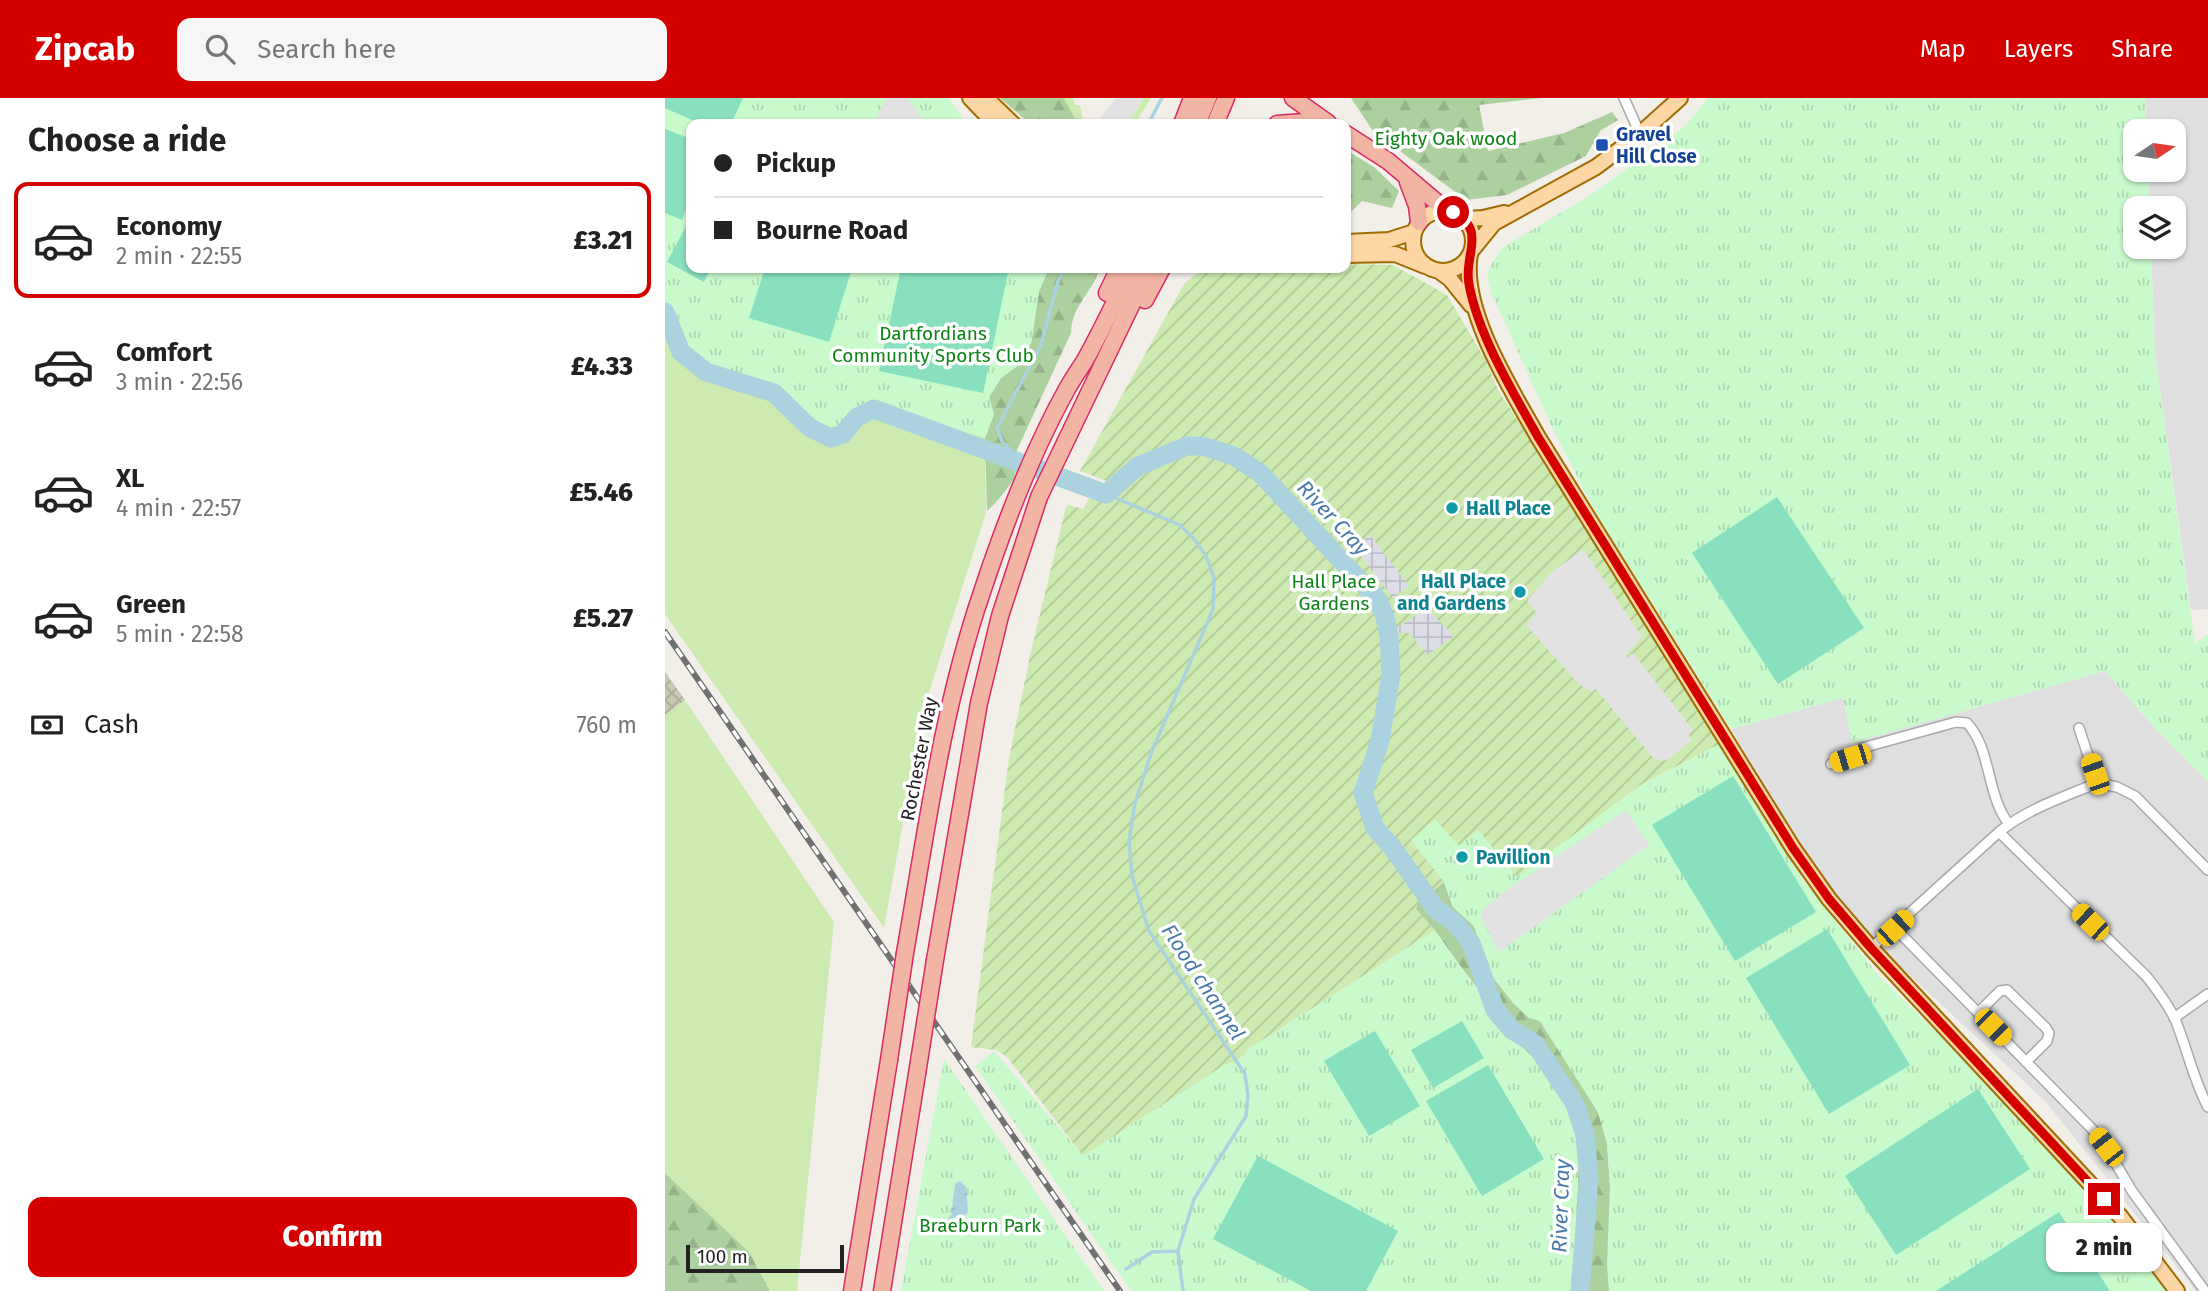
<!DOCTYPE html>
<html lang="en">
<head>
<meta charset="utf-8">
<style>
	body { margin:0; font-family:"Fira Sans",sans-serif; background:#f6f6f6; color:#222; height:100vh; display:flex; flex-direction:column; font-size:26px; white-space:nowrap }
	* { box-sizing:border-box; margin:0 }
	p { font-size:23px; color:#767676 }
	.icon { flex:none; width:38px; height:38px; fill:none; stroke:currentColor; stroke-width:2; stroke-linecap:round; stroke-linejoin:round }
	.map { position:relative; flex:1; overflow:hidden }
	.sheet { display:flex; flex-direction:column; background:#fff; width:665px }
	.sheet>* { flex:none }
	.guide { position:absolute; left:21px; top:21px; width:665px; height:154px; border-radius:14px; box-shadow:0 2px 5px #0004; display:grid; align-content:center; height:154px; padding:0 28px; background:#fff }
	.needle { width:46px; rotate:77deg }
	.buttons { position:absolute; left:1458px; top:21px; display:grid; gap:14px }
	.buttons a { display:grid; place-items:center; width:63px; height:63px; border-radius:14px; background:#fff; box-shadow:0 2px 5px #0004; font-size:35px }
	.scale { position:absolute; left:21px; bottom:18px; width:158px; box-sizing:border-box; padding-left:7px; border:4px solid #222; border-top:0; font-size:19px; line-height:24px; white-space:nowrap; color:#222; -webkit-text-stroke:5px #fff; paint-order:stroke }
	.end { position:absolute; width:32px; height:32px; margin:-16px; border:9px solid #d40000; background:#fff; box-shadow:0 0 0 4px #fff }
	.from { border-radius:50% }
	.bubble { position:absolute; height:49px; border-radius:14px; background:#fff; box-shadow:0 2px 5px #0004; font-size:23px; font-weight:800; line-height:49px; text-align:center }
	.car { position:absolute; width:21px; height:42px; margin:-21px -10px; border-radius:9px; box-shadow:0 0 5px 2px #0007; background:linear-gradient(#f5c518 24%,#345 0 40%,#f5c518 0 76%,#345 0 86%,#f5c518 0) }
	.guide b { display:flex; align-items:center; gap:24px; height:66px; font-size:26px }
	.guide b+b { border-top:2px solid #e0e0e0 }
	.guide i { width:18px; height:18px; background:#222 }
	ul { padding:0; list-style:none }
	li { display:flex; align-items:center; gap:21px; height:116px; margin:0 14px 10px; padding:0 14px; border:4px solid transparent; border-radius:14px }
	li div { flex:1 }
	li b { display:block; font-size:26px }
	li em { font-style:normal; font-weight:800 }
	li.current { border-color:#d40000 }
	li>.icon { width:63px; height:63px; stroke-width:1.5 }
	h2 { padding:0 28px; font-size:32px; line-height:84px }
	.pay { display:flex; align-items:center; gap:18px; height:77px; padding:0 28px; font-size:26px }
	.pay p { margin-inline-start:auto }
	.cta { display:flex; gap:14px; margin-top:auto; padding:14px 28px }
	.cta a { flex:1; height:80px; border-radius:14px; background:#d40000; color:#fff; font-size:28px; font-weight:800; line-height:80px; text-align:center }
	header { display:flex; align-items:center; gap:42px; box-sizing:border-box; height:98px; padding:0 35px; background:#d40000; color:#fff }
	header strong { font-size:33px }
	nav { display:flex; gap:38px; margin-inline-start:auto; font-size:24px }
	.search { width:490px; height:63px; background:#f6f6f6; display:flex; align-items:center; gap:18px; box-sizing:border-box; padding:0 24px; border-radius:14px; color:#767676; font-size:26px }
	main { display:flex; flex:1; min-height:0 }
	.map>svg:first-child { display:block }
	.residential { fill:#e0dfdf }
	.construction { fill:url(#construction-cross-hatch) }
	.grass { fill:#cdebb0 }
	.forest { fill:url(#forest-firs) }
	.park { fill:url(#park-tufts) }
	.garden { fill:url(#garden-furrows) }
	.pitch { fill:#88e0be }
	.parking { fill:#e2e2e2 }
	.plaza { fill:url(#plaza-grid) }
	.water { fill:url(#water-ripples) }
	.lines { fill:none; stroke-linecap:round; stroke-linejoin:round }
	.stream { stroke:#aad3df; stroke-width:3.5 }
	.river { stroke:#aad3df; stroke-width:19 }
	.minor-casing { stroke:#a9a9a9; stroke-width:12 }
	.primary-casing { stroke:#a06b00; stroke-width:18 }
	.trunk-casing { stroke:#dc2a67; stroke-width:19 }
	.minor { stroke:#fff; stroke-width:9 }
	.primary { stroke:#fcd6a4; stroke-width:14 }
	.trunk { stroke:#f2b4a3; stroke-width:16 }
	.rail-casing { stroke:#707070; stroke-width:6 }
	.rail { stroke:#fff; stroke-width:3.5; stroke-dasharray:10; stroke-linecap:butt }
	.trunk-bridge-casing { stroke:#dc2a67; stroke-width:19; stroke-linecap:butt }
	.trunk-bridge { stroke:#f2b4a3; stroke-width:16 }
	.route { stroke:#d40000; stroke-width:9 }
	.transit-dot { fill:#1a4fb4; stroke:#fff; stroke-width:2.5 }
	.culture-dot { fill:#0f9aa8; stroke:#fff; stroke-width:2.5 }
	.labels { text-anchor:middle; dominant-baseline:central; stroke-width:7; stroke-linejoin:round; paint-order:stroke }
	.transit-label { font-size:19px; font-weight:bold; fill:#164399; stroke:#fff; text-anchor:start }
	.park-label { font-size:19px; fill:#0c8416; stroke:#fff }
	.culture-label { font-size:19px; font-weight:bold; fill:#0d838f; stroke:#fff; text-anchor:start }
	.street-label { font-size:19px; fill:#222; stroke:#fff }
	.water-label { font-size:21px; font-style:italic; fill:#4a7aab; stroke:#fff }
</style>
</head>
<body>
<header>
<strong>Zipcab</strong>
<div class="search"><svg class="icon" aria-label="search" viewBox="0 0 24 24"><circle cx="10" cy="10" r="6"/><path d="M15 15l6 6"/></svg>Search here</div>
<nav><a>Map</a><a>Layers</a><a>Share</a></nav>
</header>
<main>
<section class="sheet">
<h2>Choose a ride</h2>
<ul>
<li class="current"><svg class="icon" aria-label="car" viewBox="0 0 24 24"><path d="M5 17H2v-5l4-1 3-4h7l3 4 3 1v5h-3M9 17h6M6 11h13"/><circle cx="7" cy="17" r="2"/><circle cx="17" cy="17" r="2"/></svg><div><b>Economy</b><p>2 min · 22:55</p></div><em>£3.21</em></li>
<li><svg class="icon" aria-label="car" viewBox="0 0 24 24"><path d="M5 17H2v-5l4-1 3-4h7l3 4 3 1v5h-3M9 17h6M6 11h13"/><circle cx="7" cy="17" r="2"/><circle cx="17" cy="17" r="2"/></svg><div><b>Comfort</b><p>3 min · 22:56</p></div><em>£4.33</em></li>
<li><svg class="icon" aria-label="car" viewBox="0 0 24 24"><path d="M5 17H2v-5l4-1 3-4h7l3 4 3 1v5h-3M9 17h6M6 11h13"/><circle cx="7" cy="17" r="2"/><circle cx="17" cy="17" r="2"/></svg><div><b>XL</b><p>4 min · 22:57</p></div><em>£5.46</em></li>
<li><svg class="icon" aria-label="car" viewBox="0 0 24 24"><path d="M5 17H2v-5l4-1 3-4h7l3 4 3 1v5h-3M9 17h6M6 11h13"/><circle cx="7" cy="17" r="2"/><circle cx="17" cy="17" r="2"/></svg><div><b>Green</b><p>5 min · 22:58</p></div><em>£5.27</em></li>
</ul>
<div class="pay"><svg class="icon" aria-label="cash" viewBox="0 0 24 24"><path d="M3 7h18v10H3z"/><circle cx="12" cy="12" r="2"/></svg>Cash<p>760 m</p></div>
<div class="cta"><a>Confirm</a></div>
</section>
<div class="map">
<svg width="1543" height="1193" viewBox="0 0 1543 1193">
	<defs>
		<pattern id="construction-cross-hatch" width="8" height="8" patternUnits="userSpaceOnUse" patternTransform="scale(1.75)"><rect width="8" height="8" fill="#c7c7b4"/><path d="M0 0l8 8M0 8l8-8" fill="none" stroke="#abab9a"/></pattern>
		<pattern id="forest-firs" width="22" height="20" patternUnits="userSpaceOnUse" patternTransform="scale(1.75)"><rect width="22" height="20" fill="#add19e"/><path d="M5 1l3.5 6h-7zM16 11l3.5 6h-7z" fill="#95b388"/></pattern>
		<pattern id="park-tufts" width="24" height="20" patternUnits="userSpaceOnUse" patternTransform="scale(1.75)"><rect width="24" height="20" fill="#c8facc"/><path d="M3 7l-1-3M5 7V3M7 7l1-3M15 17l-1-3M17 17v-4M19 17l1-3" fill="none" stroke="#acd6af"/></pattern>
		<pattern id="garden-furrows" width="10" height="10" patternUnits="userSpaceOnUse" patternTransform="scale(1.75)"><rect width="10" height="10" fill="#cdebb0"/><path d="M-1 1l2-2M0 10L10 0M9 11l2-2" fill="none" stroke="#b0c997"/></pattern>
		<pattern id="plaza-grid" width="8" height="8" patternUnits="userSpaceOnUse" patternTransform="scale(1.75)"><rect width="8" height="8" fill="#dddde8"/><path d="M0 4h8M4 0v8" fill="none" stroke="#bdbdc7"/></pattern>
		<pattern id="water-ripples" width="26" height="14" patternUnits="userSpaceOnUse" patternTransform="scale(1.75)"><rect width="26" height="14" fill="#aad3df"/><path d="M2 4q2-2 4 0t4 0M15 11q2-2 4 0t4 0" fill="none" stroke="#92b5bf"/></pattern>
	</defs>
	<rect width="100%" height="100%" fill="#f2efe9"/>
	<path class="residential" d="M1480,0H1543V511L1526,512L1490,255L1486,149H1508V110H1484L1483,72H1508V33H1482Z
		M1440,573L1487,627L1543,684V1193H1531L1381,1004L1208,843L1155,778L1066,631L1178,600L1187,644Z"/>
	<path class="construction" d="M0,574L20,602L0,617Z"/>
	<path class="grass" d="M399,0H408L410,7H415L419,26H413Z
		M479,0H486L470,26H462Z
		M0,206L12,221L19,245L80,281L113,287L145,318L164,329L177,327L195,312L214,307L320,340L321,415L258,613L219,830L0,516Z
		M20,602L169,824L132,1193H105L84,1154L0,1075V617Z"/>
	<path class="forest" d="M335,0H399L413,26H365Z
		M686,0H876L814,7L823,53L899,35L947,14L953,22L935,33L921,58L842,97L801,102L708,33Z
		M681,52L709,69L734,93L727,110L697,103L681,119Z
		M384,170H435C428,193 406,209 406,235L347,363C350,368 352,374 349,380C346,387 327,410 322,413L320,340L329,316L324,299L336,280L351,269L366,245L374,193Z
		M779,784L788,809L809,828L827,878L849,906L864,919L875,923L933,1014L942,1045L945,1088L944,1193H908L914,1059L909,1020L878,970L842,934L807,883L751,811L752,805Z
		M0,1075L84,1154L105,1193H0Z"/>
	<path class="park" d="M0,0H283L302,26H26V170H384L374,193L366,245L351,269L336,280L324,299L329,316L320,340L214,307L195,312L177,327L164,329L145,318L113,287L80,281L45,269L31,261L19,245L12,221L0,206Z
		M1043,0H1480L1482,33H1470V72H1483L1484,110H1470V149H1486L1490,256L1530,546L1543,536V684L1487,627L1440,573L1187,645L1178,600L1066,631L928,410L885,325L826,194L822,178L826,167L838,149L921,100L999,44L1021,27Z
		M1054,646L1138,782L1213,877L1316,978L1461,1136L1496,1182L1502,1193H944L942,1167L945,1088L942,1045L933,1014L875,923L864,920L849,906L827,878L809,828L788,809L779,784L745,742L770,721L813,732L852,779L977,686Z
		M770,832L842,934L878,970L909,1020L914,1059L908,1193H466L310,968L329,953L418,1058L564,963L568,965L580,958V953Z
		M279,961L439,1193H236Z"/>
	<path class="garden" d="M681,166L728,167L782,197L820,261L834,294L915,416L1054,646L977,686L852,779L813,732L794,748L770,721L746,742L779,784L752,805L751,811L770,832L580,953V957L568,965L564,964L418,1058L342,959L331,952L306,949L344,660L366,553L401,409L404,407L418,411L423,402L444,384L415,373L519,186L539,170H681Z"/>
	<path class="pitch" d="M0,0H78L66,26H36L0,10Z
		M0,31L26,41V98L17,122L0,115Z
		M26,119V170H46L39,184L2,164Z
		M100,170H187L164,244L84,220Z
		M236,170H344L318,295L214,273Z
		M1112,399L1199,530L1113,586L1027,455Z
		M1068,678L1151,814L1070,863L987,727Z
		M1162,831L1245,967L1164,1016L1081,880Z
		M797,923L819,960L768,990L746,952Z
		M710,933L755,1008L704,1038L659,963Z
		M823,967L879,1061L817,1098L761,1003Z
		M1313,991L1365,1071L1231,1157L1180,1078Z
		M593,1058L733,1133L701,1193H646L548,1141Z
		M1394,1114L1445,1193H1271Z"/>
	<path class="parking" d="M221,0H243L260,26H209Z
		M451,0H479L462,26H430Z
		M918,451L977,539L960,558L962,560L968,555L1028,632L1023,636L1027,642L1004,661L997,663L988,660L931,591L925,594L912,584L861,527L872,515L862,503L886,475Z
		M961,712L984,747L834,854L816,819L817,813L836,796Z"/>
	<path class="plaza" d="M705,437L744,488L728,500L692,453L696,450L694,446Z
		M761,510L789,538L762,557L745,535H733V527H737Z"/>
	<path class="water" d="M295,1083L301,1089L303,1114L297,1120L286,1119L290,1086Z"/>
	<g class="lines">
		<path class="stream" d="M483,26L497,0
			M360,365L338,345L332,330L376,247L393,183L400,170
			M441,396L515,427L530,442L541,458L549,480L548,511L487,653L470,705L464,743L467,778L484,833L580,976L583,997L581,1018L529,1101L513,1153L518,1193
			M269,1132H276
			M281,1132L286,1119
			M461,1171L487,1154L513,1153"/>
		<path class="river" d="M0,214L16,254L41,274L109,295L145,330L166,340L178,336L192,319L209,311L441,396L473,368L522,348H538L569,358L595,375L713,502L720,519L724,539L726,576L715,643L698,695L710,730L727,749L770,810L792,827L806,845L830,912L847,932L870,946L910,1006L920,1037L924,1081L915,1193"/>
		<defs>
			<path id="minor" d="M959,0L975,36
				M1166,666L1185,660L1197,650L1291,624L1302,625C1327,652 1321,697 1344,726
				M1432,685L1452,689L1470,698L1543,772
				M1334,734C1362,711 1399,699 1432,685L1414,630
				M1230,830L1428,1032L1441,1049L1467,1093L1540,1193
				M1206,850L1334,734L1482,879C1492,892 1503,906 1510,921C1522,950 1528,981 1543,1009
				M1313,915L1335,893L1342,892L1381,930L1384,935L1382,943L1361,964
				M1509,920L1543,896"/>
			<path id="primary" d="M305,0L330,26
				M321,0L348,26
				M748 143a30 30 0 1 1 60 0a30 30 0 1 1-60 0Z
				M799,121L818,120L839,115
				M681,144L724,142L749,134
				M807,152L829,125L931,69L975,36L1015,0
				M805,156C795,211 846,291 873,339L1128,750L1164,801L1206,850L1455,1118L1512,1193
				M681,157L730,156L760,168
				M774,173L785,181L806,207"/>
			<path id="trunk" d="M628,0L663,25
				M517,26L527,0
				M532,26L543,0
				M550,26L561,0
				M612,26L639,24L658,26
				M681,36L723,63L782,113
				M743,84L752,108L754,124
				M442,195L454,170
				M480,202L497,170
				M240,855C261,735 277,612 316,497C339,427 366,356 402,291C407,282 413,273 419,264C436,234 451,201 467,170
				M270,862L314,605L335,518L374,399L484,170
				M187,1193L224,962
				M217,1193L252,976"/>
		</defs>
		<use href="#minor" class="minor-casing"/>
		<use href="#primary" class="primary-casing"/>
		<use href="#trunk" class="trunk-casing"/>
		<use href="#minor" class="minor"/>
		<use href="#primary" class="primary"/>
		<use href="#trunk" class="trunk"/>
		<defs>
			<path id="rail" d="M0,534L455,1193"/>
		</defs>
		<use href="#rail" class="rail-casing"/>
		<use href="#rail" class="rail"/>
		<defs>
			<path id="trunk-bridge" d="M224,962L240,855
				M252,976L270,862"/>
		</defs>
		<use href="#trunk-bridge" class="trunk-bridge-casing"/>
		<use href="#trunk-bridge" class="trunk-bridge"/>
	</g>
	<g class="lines">
		<path class="route" d="M788,114C823,132 798,158 804,186C813,237 848,294 873,339L1128,750L1164,801L1206,850L1439,1101"/>
	</g>
	<rect class="transit-dot" x="930" y="40" width="14" height="14" rx="3.5"/>
	<g class="culture-dot">
		<circle cx="787" cy="410" r="7"/>
		<circle cx="855" cy="494" r="7"/>
		<circle cx="797" cy="759" r="7"/>
	</g>
	<g class="labels">
		<g class="transit-label">
			<text x="951" y="36">Gravel<tspan x="951" dy="22">Hill Close</tspan></text>
		</g>
		<g class="park-label">
			<text x="781" y="40">Eighty Oak wood</text>
			<text x="268" y="235">Dartfordians<tspan x="268" dy="22">Community Sports Club</tspan></text>
			<text x="669" y="483">Hall Place<tspan x="669" dy="22">Gardens</tspan></text>
			<text x="315" y="1127">Braeburn Park</text>
		</g>
		<g class="culture-label">
			<text x="801" y="410">Hall Place</text>
			<text x="841" y="483" text-anchor="end">Hall Place<tspan x="841" dy="22">and Gardens</tspan></text>
			<text x="811" y="759">Pavillion</text>
		</g>
		<g class="street-label">
			<text transform="translate(254 661) rotate(-79)">Rochester Way</text>
		</g>
		<g class="water-label">
			<text transform="translate(668 420) rotate(47)">River Cray</text>
			<text transform="translate(538 884) rotate(57)">Flood channel</text>
			<text transform="translate(896 1108) rotate(-88)">River Cray</text>
		</g>
	</g>
</svg>
<div class="buttons">
<a><svg class="needle" viewBox="-14 -14 28 28"><path d="M0-13l5 13h-10z" fill="#e53935"/><path d="M0 13l5-13h-10z" fill="#767676"/></svg></a>
<a><svg class="icon" aria-label="layers" viewBox="0 0 24 24"><path d="M12 4l9 5-9 5-9-5zM3 14l9 5 9-5"/></svg></a>
</div>
<div class="scale">100 m</div>
<i class="end from" style="left:788px;top:114px"></i>
<i class="end" style="left:1439px;top:1101px"></i>
<div class="bubble" style="left:1381px;top:1125px;width:116px">2 min</div>
<i class="car" style="left:1185px;top:660px;rotate:253deg"></i>
<i class="car" style="left:1430px;top:676px;rotate:341deg"></i>
<i class="car" style="left:1425px;top:824px;rotate:314deg"></i>
<i class="car" style="left:1230px;top:830px;rotate:47deg"></i>
<i class="car" style="left:1328px;top:929px;rotate:135deg"></i>
<i class="car" style="left:1441px;top:1049px;rotate:322deg"></i>
<div class="guide">
<b><i class="from"></i>Pickup</b>
<b><i></i>Bourne Road</b>
</div>
</div>
</main>
</body>
</html>
